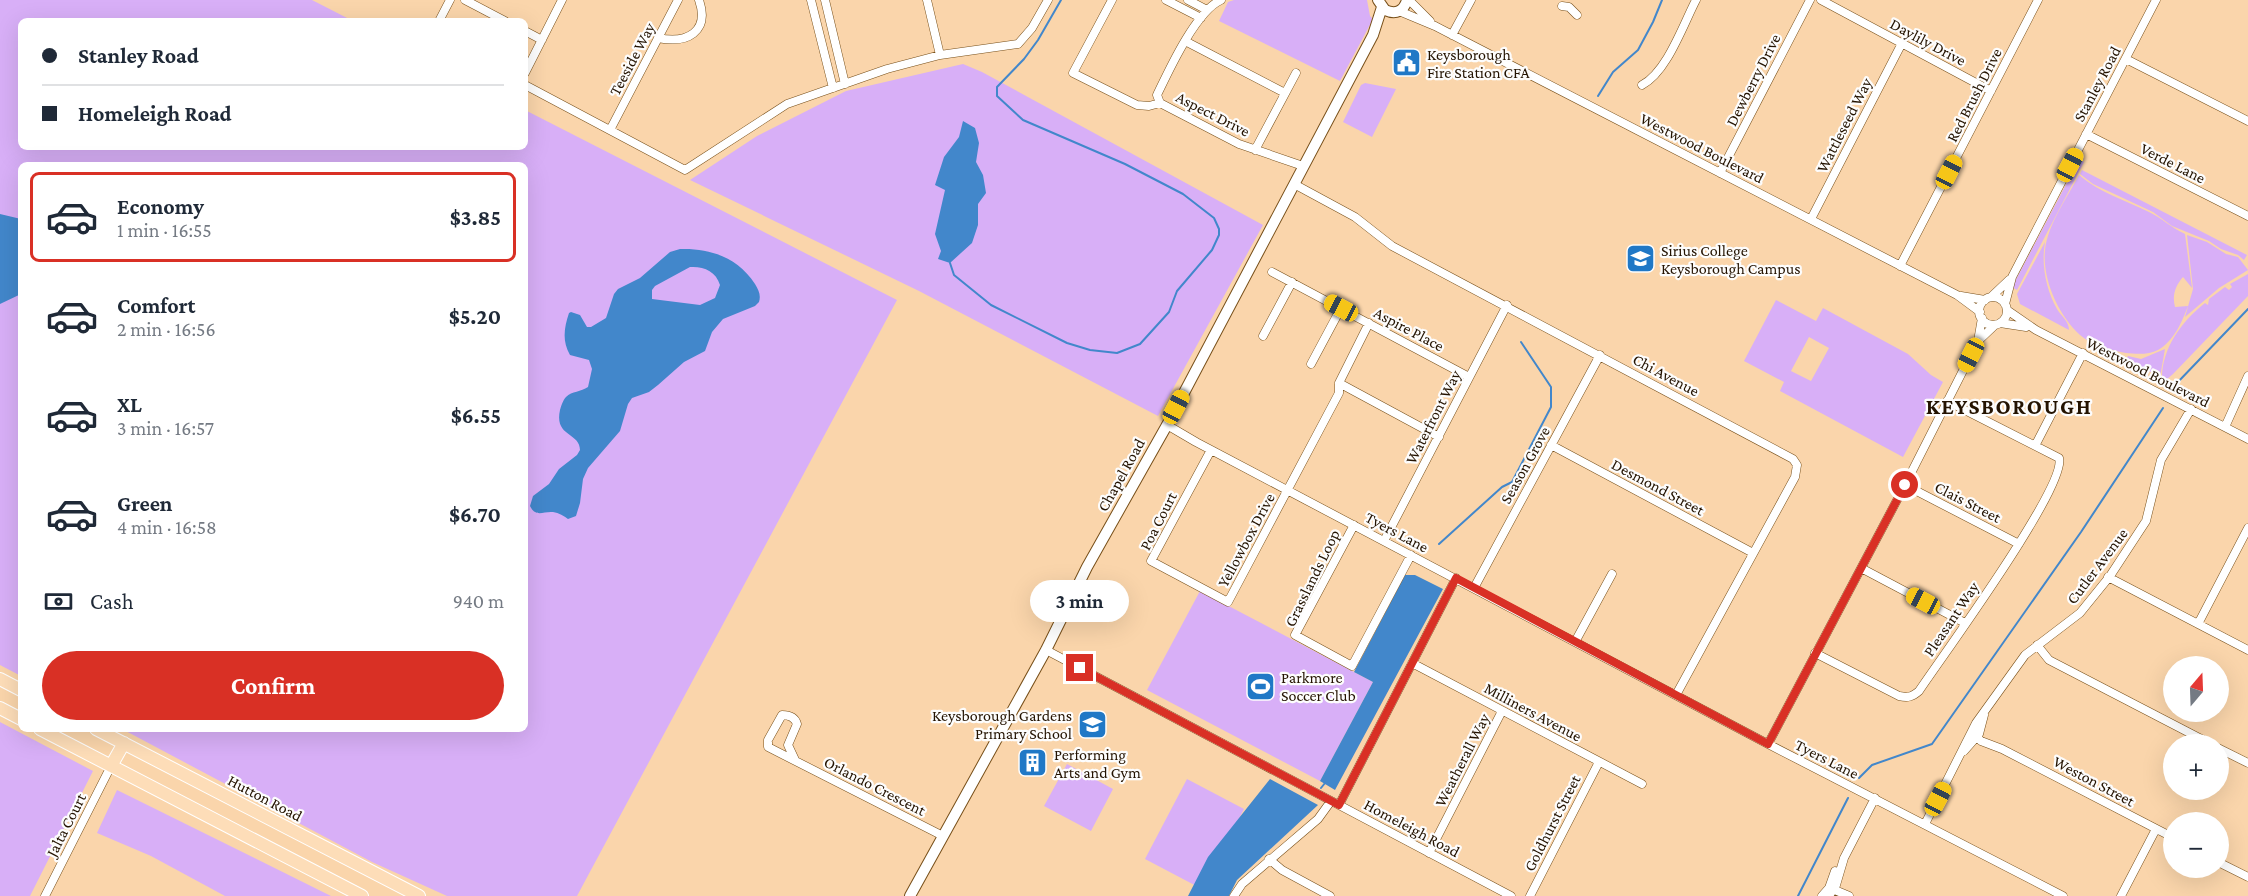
<!DOCTYPE html>
<html lang="en">
<head>
<meta charset="utf-8">
<style>
	body { margin:0; font-family:"Crimson Pro",serif; background:#f2f2f3; color:#1f2937; height:100vh; display:flex; flex-direction:column; font-size:22px; white-space:nowrap }
	* { box-sizing:border-box; margin:0 }
	p { font-size:20px; color:#747a83 }
	.icon { flex:none; width:33px; height:33px; fill:none; stroke:currentColor; stroke-width:2; stroke-linecap:round; stroke-linejoin:round }
	.map { position:relative; flex:1; overflow:hidden }
	.panel { position:absolute; left:18px; top:162px; width:510px; height:570px; display:flex; flex-direction:column; background:#fff; border-radius:9px; box-shadow:0 6px 24px #0002 }
	.panel>* { flex:none }
	.banner { position:absolute; left:18px; top:18px; width:510px; height:132px; border-radius:9px; box-shadow:0 6px 24px #0002; display:grid; align-content:center; height:132px; padding:0 24px; background:#fff }
	.needle { width:39px; rotate:19deg }
	.tools { position:absolute; left:2163px; top:656px; display:grid; gap:12px }
	.tools a { display:grid; place-items:center; width:66px; height:66px; border-radius:50%; background:#fff; box-shadow:0 6px 24px #0002; font-size:30px }
	.end { position:absolute; width:27px; height:27px; margin:-14px; border:8px solid #d93025; background:#fff; box-shadow:0 0 0 3px #fff }
	.from { border-radius:50% }
	.bubble { position:absolute; height:42px; border-radius:21px; background:#fff; box-shadow:0 6px 24px #0002; font-size:20px; font-weight:700; line-height:42px; text-align:center }
	.car { position:absolute; width:18px; height:36px; margin:-18px -9px; border-radius:8px; box-shadow:0 0 4px 2px #0007; background:linear-gradient(#f5c518 24%,#345 0 40%,#f5c518 0 76%,#345 0 86%,#f5c518 0) }
	.banner b { display:flex; align-items:center; gap:21px; height:57px; font-size:22px }
	.banner b+b { border-top:2px solid #e0e1e3 }
	.banner i { width:15px; height:15px; background:#1f2937 }
	ul { padding:10px 0 0; list-style:none }
	li { display:flex; align-items:center; gap:18px; height:90px; margin:0 12px 9px; padding:0 12px; border:3px solid transparent; border-radius:9px }
	li div { flex:1 }
	li b { display:block; font-size:22px }
	li em { font-style:normal; font-weight:700 }
	li.active { border-color:#d93025 }
	li>.icon { width:54px; height:54px; stroke-width:1.5 }
	.pay { display:flex; align-items:center; gap:15px; height:66px; padding:0 24px; font-size:22px }
	.pay p { margin-inline-start:auto }
	.button { display:flex; gap:12px; margin-top:auto; padding:12px 24px }
	.button a { flex:1; height:69px; border-radius:36px; background:#d93025; color:#fff; font-size:24px; font-weight:700; line-height:69px; text-align:center }
	.map>svg:first-child { display:block }
	.green { fill:#d8aff7; fill-rule:evenodd }
	.water { fill:#4287cb; fill-rule:evenodd }
	.lines { fill:none; stroke-linecap:round; stroke-linejoin:round }
	.stream { stroke:#4287cb; stroke-width:2 }
	.minor-casing { stroke:#774f19; stroke-width:9 }
	.secondary-casing { stroke:#774f19; stroke-width:12 }
	.primary-casing { stroke:#fff; stroke-width:14 }
	.minor { stroke:#fff; stroke-width:8 }
	.secondary { stroke:#fff; stroke-width:10 }
	.primary { stroke:#fdddb8; stroke-width:12 }
	.route { stroke:#d93025; stroke-width:8 }
	.labels { text-anchor:middle; dominant-baseline:central; stroke-width:4.5; stroke-linejoin:round; paint-order:stroke }
	.street-label { font-size:16px; fill:#241301; stroke:#fdfdfd }
	.poi-label { font-size:16px; fill:#241301; stroke:#fdfdfd; text-anchor:start }
	.district-label { font-size:22px; font-weight:bold; letter-spacing:1.5px; fill:#241301; stroke:#fdfdfd }
</style>
</head>
<body>
<div class="map">
<svg width="2248" height="896" viewBox="0 0 2248 896">
	<rect width="100%" height="100%" fill="#fad5ab"/>
	<path class="green" d="M0,0H312L353,21H21V147H525V110L897,300L577,896H447L372,862L122,729H525V165H21V676L0,665Z
		M1234,0H1367L1370,16L1373,19L1340,81L1219,21L1228,2Z
		M963,64L982,72L1263,225L1158,416L919,291L690,180L757,136L846,91Z
		M1365,83L1396,89L1372,137L1343,122L1361,85Z
		M2079,160L2084,162L2017,290L2012,287Z
		M2082,170L2247,255L2244,260L2238,255L2221,249L2209,241L2172,226L2153,212L2093,184L2080,174Z
		M2079,175C2100,193 2125,200 2149,212C2162,218 2170,227 2185,234L2192,288L2183,277C2175,286 2172,296 2175,307L2188,306C2182,322 2174,341 2158,350C2149,355 2136,354 2126,353C2113,351 2091,345 2080,335C2059,316 2042,280 2045,250C2048,224 2067,198 2079,175Z
		M2187,235L2207,242L2226,254L2238,257L2248,270L2219,288L2185,317L2193,289Z
		M2045,242C2041,264 2046,290 2057,309C2061,316 2069,321 2069,330L2020,304L2017,294Z
		M2248,274V296L2173,374L2166,380L2162,378C2162,348 2182,321 2205,303L2208,305L2209,299L2225,287L2229,290L2232,287L2230,284Z
		M1776,300L1816,321L1823,308L1908,354L1931,375L1943,382L1903,457L1780,391L1784,382L1744,361ZM1809,337L1829,348L1811,381L1791,371Z
		M2165,349L2160,377L2126,359L2128,356L2141,359Z
		M1200,591L1373,682L1320,781L1147,690Z
		M0,722L93,771L30,896H0Z
		M1067,764L1113,789L1091,831L1044,806Z
		M1187,779L1244,809L1202,889L1145,859Z
		M117,790L331,896H225L151,856L97,833Z"/>
	<path class="water" d="M963,121L975,128L979,143L976,162L983,175L986,193L978,204V225L972,243L950,263L938,259L941,251L935,234L945,190L935,185L944,157L959,137Z
		M0,214L21,219V294L0,304Z
		M680,249C711,248 738,258 755,284C759,291 761,295 759,302L755,306L723,319L712,332L705,351L684,362L658,385L649,392L632,398L628,404L620,431L588,468L583,479L580,503L576,516L568,519C564,516 559,513 553,512C543,511 536,518 530,506L533,496L549,484L559,469L577,455L580,450C580,432 554,437 560,410C561,406 563,400 566,397C572,391 581,392 588,387L592,369L589,360L570,355C562,341 564,328 569,313L571,312L580,315L587,327H591L606,318L614,294L618,289L640,278L670,252ZM690,267C703,266 716,271 720,285L715,298L700,305L652,299V290L655,286Z
		M1405,575H1415L1443,589L1335,790L1320,781L1373,682L1354,672Z
		M1270,779L1318,805L1237,880L1229,896H1188L1208,857Z"/>
	<g class="lines">
		<path class="stream" d="M1598,96L1613,72L1638,50L1653,22L1662,0
			M950,263L954,275L991,305L1067,343L1090,350L1117,353L1140,344L1169,312L1177,291L1212,250L1219,235V229L1214,218L1183,194L1125,164L1023,120L997,96V87L1024,59L1038,40L1061,0
			M2176,384L2248,309
			M1439,544L1502,487L1512,482L1551,407V387L1521,342
			M1859,778L1872,765L1932,744L2081,532L2163,408
			M1321,788L1325,783
			M1798,896L1848,798"/>
		<defs>
			<path id="minor" d="M465,0L505,21
				M811,0L833,88
				M825,0L845,84
				M927,0L940,55
				M1112,0L1073,73L1137,105L1149,106L1160,103
				M1166,0L1201,18
				M1188,0L1207,10
				M1221,0C1196,11 1169,70 1157,95L1160,103L1239,144L1303,166
				M1409,0L1430,21
				M1821,0L1991,91
				M1562,6L1569,7L1577,15
				M1399,11L1435,26L1957,295L1980,312
				M439,21L450,0
				M525,31L542,40
				M1452,35L1471,0
				M658,38C687,44 710,32 699,0
				M1185,41L1285,93
				M2126,59L2248,121
				M525,73L562,0
				M525,85L685,170L787,104L887,69L940,55L1018,44L1032,28L1048,0
				M1642,85C1667,72 1683,25 1696,0
				M610,130L678,0
				M2086,134L2248,216
				M1255,150L1296,73
				M1720,173L1810,0
				M1294,184L1355,217L1392,246L1793,459L1797,465L1795,477L1676,695
				M1811,219L1902,43
				M1900,266L2038,0
				M1272,272L1469,377
				M1961,296L1985,300
				M1991,297L2009,280
				M1979 311a14 14 0 1 1 28 0a14 14 0 1 1-28 0Z
				M2005,304L2012,277L2156,0
				M2007,310L2036,330L2248,439
				M2000,323L2026,327
				M1263,336L1292,282
				M1978,341L1995,325
				M1311,364L1341,308
				M1339,383L1439,437
				M1167,425L1196,442L1768,744L2063,896
				M2225,427L2248,376
				M2036,444L2083,353
				M1551,445L1753,553
				M1211,450L1151,561L1228,602L1339,393V383L1369,323
				M1905,485L2019,544
				M1354,525L1295,635L1352,666L1411,555
				M1384,541L1507,305
				M1861,568L1965,623
				M2108,577L2248,650
				M1474,588L1600,355
				M2198,624L2248,528
				M1575,642L1612,574
				M2037,645L2049,660L2211,744
				M1046,650L1511,896
				M1815,653L1899,696C1908,698 1912,697 1919,691C1941,658 2068,485 2059,458L1947,401
				M1412,663L1642,784
				M1972,733L1981,741L2002,749L2174,838
				M1768,744L1905,485L1978,341L1982,318
				M2218,748L2248,763
				M1964,751L1979,734L1984,715
				M795,760L788,745L797,724C795,717 789,715 782,715L768,740V747L943,836
				M1339,805L1456,578
				M1925,824L1976,723L2025,655L2080,613L2110,576L2146,521L2161,460L2191,409
				M1429,853L1502,711
				M1269,859L1282,870L1330,896
				M2218,862L2248,877
				M1830,888L1849,896
				M45,896L111,766
				M1234,896L1242,884L1318,819L1331,801
				M1530,896L1599,762
				M1822,896L1829,888L1835,871
				M1829,896L1836,885L1844,858L1875,798
				M2121,896L2156,829"/>
			<path id="secondary" d="M1378,0L1385,10C1396,15 1404,11 1407,0
				M910,896L1046,650L1087,567L1167,425L1373,35L1382,7"/>
			<path id="primary" d="M0,679L21,690
				M0,708L21,719
				M40,729L362,896
				M96,729L419,896
				M111,766L124,743"/>
		</defs>
		<use href="#minor" class="minor-casing"/>
		<use href="#secondary" class="secondary-casing"/>
		<use href="#primary" class="primary-casing"/>
		<use href="#minor" class="minor"/>
		<use href="#secondary" class="secondary"/>
		<use href="#primary" class="primary"/>
	</g>
	<g class="lines">
		<path class="route" d="M1080,668L1339,805L1456,578L1768,744L1905,485"/>
	</g>
	<defs>
		<symbol id="civic-square" viewBox="-11 -11 22 22"><rect x="-9" y="-9" width="18" height="18" rx="4" fill="#2078c6" stroke="#fdfdfd"/><path d="M-.6-6.5H3V-4.5H.6V-3L4-1V1h2V6H-6V1h2V-1L-.6-3ZM-1.2 2.5V6h2.4V2.5Z" fill="#fff"/></symbol>
		<symbol id="school-square" viewBox="-11 -11 22 22"><rect x="-9" y="-9" width="18" height="18" rx="4" fill="#2078c6" stroke="#fdfdfd"/><path d="M0-5L7-2L0 1L-7-2ZM-4 1L0 2.5L4 1V4Q0 6-4 4Z" fill="#fff"/></symbol>
		<symbol id="stadium-square" viewBox="-11 -11 22 22"><rect x="-9" y="-9" width="18" height="18" rx="4" fill="#2078c6" stroke="#fdfdfd"/><path d="M0-5a6.5 5 0 1 0 0 10a6.5 5 0 1 0 0-10ZM-3.5-1.8h7v3.6h-7Z" fill="#fff"/></symbol>
		<symbol id="building-square" viewBox="-11 -11 22 22"><rect x="-9" y="-9" width="18" height="18" rx="4" fill="#2078c6" stroke="#fdfdfd"/><path d="M-4-6H4V6H1V3H-1V6H-4ZM-2.5-4.3h1.7v1.8h-1.7ZM.8-4.3h1.7v1.8H.8ZM-2.5-1h1.7V.8h-1.7ZM.8-1h1.7V.8H.8Z" fill="#fff"/></symbol>
	</defs>
	<g fill-rule="evenodd">
		<use href="#civic-square" x="1390" y="46" width="33" height="33"/>
		<use href="#school-square" x="1624" y="242" width="33" height="33"/>
		<use href="#stadium-square" x="1244" y="670" width="33" height="33"/>
		<use href="#school-square" x="1076" y="708" width="33" height="33"/>
		<use href="#building-square" x="1016" y="746" width="33" height="33"/>
	</g>
	<g class="labels">
		<g class="street-label">
			<text transform="translate(1928 42) rotate(28)">Daylily Drive</text>
			<text transform="translate(632 59) rotate(-62)">Teeside Way</text>
			<text transform="translate(1753 80) rotate(-63)">Dewberry Drive</text>
			<text transform="translate(2097 84) rotate(-62)">Stanley Road</text>
			<text transform="translate(1974 95) rotate(-63)">Red Brush Drive</text>
			<text transform="translate(1213 114) rotate(27)">Aspect Drive</text>
			<text transform="translate(1844 125) rotate(-63)">Wattleseed Way</text>
			<text transform="translate(1702 148) rotate(27)">Westwood Boulevard</text>
			<text transform="translate(2173 163) rotate(27)">Verde Lane</text>
			<text transform="translate(1409 329) rotate(28)">Aspire Place</text>
			<text transform="translate(2148 372) rotate(27)">Westwood Boulevard</text>
			<text transform="translate(1666 375) rotate(28)">Chi Avenue</text>
			<text transform="translate(1433 417) rotate(-63)">Waterfront Way</text>
			<text transform="translate(1525 465) rotate(-61)">Season Grove</text>
			<text transform="translate(1121 475) rotate(-61)">Chapel Road</text>
			<text transform="translate(1658 487) rotate(28)">Desmond Street</text>
			<text transform="translate(1968 502) rotate(27)">Clais Street</text>
			<text transform="translate(1158 521) rotate(-63)">Poa Court</text>
			<text transform="translate(1397 532) rotate(28)">Tyers Lane</text>
			<text transform="translate(1246 540) rotate(-62)">Yellowbox Drive</text>
			<text transform="translate(2097 566) rotate(-53)">Cutler Avenue</text>
			<text transform="translate(1312 578) rotate(-64)">Grasslands Loop</text>
			<text transform="translate(1951 619) rotate(-56)">Pleasant Way</text>
			<text transform="translate(1533 712) rotate(28)">Milliners Avenue</text>
			<text transform="translate(1827 759) rotate(27)">Tyers Lane</text>
			<text transform="translate(1462 760) rotate(-63)">Weatherall Way</text>
			<text transform="translate(2094 781) rotate(28)">Weston Street</text>
			<text transform="translate(875 786) rotate(27)">Orlando Crescent</text>
			<text transform="translate(265 798) rotate(28)">Hutton Road</text>
			<text transform="translate(1552 823) rotate(-63)">Goldhurst Street</text>
			<text transform="translate(66 825) rotate(-63)">Jalta Court</text>
			<text transform="translate(1412 828) rotate(28)">Homeleigh Road</text>
		</g>
		<g class="poi-label">
			<text x="1427" y="54">Keysborough<tspan x="1427" dy="18">Fire Station CFA</tspan></text>
			<text x="1661" y="250">Sirius College<tspan x="1661" dy="18">Keysborough Campus</tspan></text>
			<text x="1281" y="677">Parkmore<tspan x="1281" dy="18">Soccer Club</tspan></text>
			<text x="1072" y="715" text-anchor="end">Keysborough Gardens<tspan x="1072" dy="18">Primary School</tspan></text>
			<text x="1054" y="754">Performing<tspan x="1054" dy="18">Arts and Gym</tspan></text>
		</g>
		<g class="district-label">
			<text x="2009" y="406">KEYSBOROUGH</text>
		</g>
	</g>
</svg>
<div class="tools">
<a><svg class="needle" viewBox="-14 -14 28 28"><path d="M0-13l5 13h-10z" fill="#e53935"/><path d="M0 13l5-13h-10z" fill="#747a83"/></svg></a>
<a>+</a>
<a>−</a>
</div>
<i class="end from" style="left:1905px;top:485px"></i>
<i class="end" style="left:1080px;top:668px"></i>
<div class="bubble" style="left:1030px;top:580px;width:99px">3 min</div>
<i class="car" style="left:2070px;top:165px;rotate:28deg"></i>
<i class="car" style="left:1949px;top:172px;rotate:27deg"></i>
<i class="car" style="left:1341px;top:308px;rotate:298deg"></i>
<i class="car" style="left:1971px;top:355px;rotate:207deg"></i>
<i class="car" style="left:1176px;top:407px;rotate:28deg"></i>
<i class="car" style="left:1923px;top:601px;rotate:298deg"></i>
<i class="car" style="left:1938px;top:799px;rotate:28deg"></i>
<div class="banner">
<b><i class="from"></i>Stanley Road</b>
<b><i></i>Homeleigh Road</b>
</div>
<section class="panel">
<ul>
<li class="active"><svg class="icon" aria-label="car" viewBox="0 0 24 24"><path d="M5 17H2v-5l4-1 3-4h7l3 4 3 1v5h-3M9 17h6M6 11h13"/><circle cx="7" cy="17" r="2"/><circle cx="17" cy="17" r="2"/></svg><div><b>Economy</b><p>1 min · 16:55</p></div><em>$3.85</em></li>
<li><svg class="icon" aria-label="car" viewBox="0 0 24 24"><path d="M5 17H2v-5l4-1 3-4h7l3 4 3 1v5h-3M9 17h6M6 11h13"/><circle cx="7" cy="17" r="2"/><circle cx="17" cy="17" r="2"/></svg><div><b>Comfort</b><p>2 min · 16:56</p></div><em>$5.20</em></li>
<li><svg class="icon" aria-label="car" viewBox="0 0 24 24"><path d="M5 17H2v-5l4-1 3-4h7l3 4 3 1v5h-3M9 17h6M6 11h13"/><circle cx="7" cy="17" r="2"/><circle cx="17" cy="17" r="2"/></svg><div><b>XL</b><p>3 min · 16:57</p></div><em>$6.55</em></li>
<li><svg class="icon" aria-label="car" viewBox="0 0 24 24"><path d="M5 17H2v-5l4-1 3-4h7l3 4 3 1v5h-3M9 17h6M6 11h13"/><circle cx="7" cy="17" r="2"/><circle cx="17" cy="17" r="2"/></svg><div><b>Green</b><p>4 min · 16:58</p></div><em>$6.70</em></li>
</ul>
<div class="pay"><svg class="icon" aria-label="cash" viewBox="0 0 24 24"><path d="M3 7h18v10H3z"/><circle cx="12" cy="12" r="2"/></svg>Cash<p>940 m</p></div>
<div class="button"><a>Confirm</a></div>
</section>
</div>
</body>
</html>
